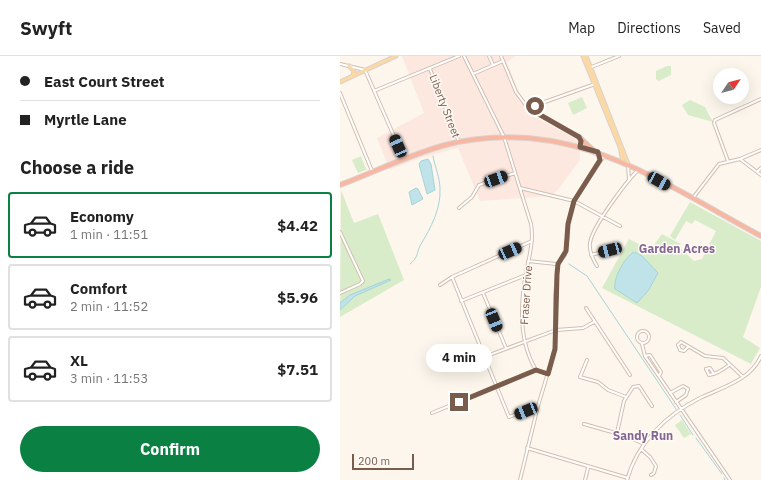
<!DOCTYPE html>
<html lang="en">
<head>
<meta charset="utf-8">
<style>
	body { margin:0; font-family:"IBM Plex Sans",sans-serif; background:#f6f6f6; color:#222; height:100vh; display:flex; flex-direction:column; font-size:15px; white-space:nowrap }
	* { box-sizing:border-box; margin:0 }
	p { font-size:13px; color:#767676 }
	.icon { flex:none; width:22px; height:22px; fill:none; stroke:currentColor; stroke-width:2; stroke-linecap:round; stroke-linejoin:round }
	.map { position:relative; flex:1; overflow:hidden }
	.side { display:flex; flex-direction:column; background:#fff; width:340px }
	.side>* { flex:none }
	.banner { display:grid; align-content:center; height:88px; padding:0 20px; background:#fff }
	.needle { width:26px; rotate:55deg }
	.controls { position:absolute; left:373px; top:12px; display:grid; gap:8px }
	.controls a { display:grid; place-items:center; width:36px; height:36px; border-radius:50%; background:#fff; box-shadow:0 4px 16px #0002; font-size:20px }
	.scale { position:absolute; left:12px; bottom:10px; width:62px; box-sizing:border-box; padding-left:4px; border:2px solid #7a5c4d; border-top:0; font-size:11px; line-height:14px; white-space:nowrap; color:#7a5c4d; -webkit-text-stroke:3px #fffaf3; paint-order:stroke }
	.end { position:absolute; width:18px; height:18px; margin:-9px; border:5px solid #7a5c4d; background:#fff; box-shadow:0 0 0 2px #fff }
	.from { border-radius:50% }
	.bubble { position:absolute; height:28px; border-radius:14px; background:#fff; box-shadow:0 4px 16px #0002; font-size:13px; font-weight:800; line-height:28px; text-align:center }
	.car { position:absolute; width:12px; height:24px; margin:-12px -6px; border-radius:5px; box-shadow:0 0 3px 1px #0007; background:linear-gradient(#222 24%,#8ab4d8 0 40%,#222 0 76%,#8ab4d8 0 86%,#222 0) }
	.banner b { display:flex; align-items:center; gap:14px; height:38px; font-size:15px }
	.banner b+b { border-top:1px solid #e0e0e0 }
	.banner i { width:10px; height:10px; background:#222 }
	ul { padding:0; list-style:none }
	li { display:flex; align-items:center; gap:12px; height:66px; margin:0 8px 6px; padding:0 12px; border:2px solid #e0e0e0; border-radius:4px }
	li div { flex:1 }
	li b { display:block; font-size:15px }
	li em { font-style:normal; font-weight:800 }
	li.selected { border-color:#0b8043 }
	li>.icon { width:36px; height:36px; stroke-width:1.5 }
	h2 { padding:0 20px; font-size:18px; line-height:48px }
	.cta { display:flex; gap:8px; margin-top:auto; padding:8px 20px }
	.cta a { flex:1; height:46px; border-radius:24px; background:#0b8043; color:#fff; font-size:16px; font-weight:800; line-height:46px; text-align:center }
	header { display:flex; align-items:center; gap:24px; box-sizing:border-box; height:56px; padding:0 20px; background:#fff; border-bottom:1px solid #e0e0e0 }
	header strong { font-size:19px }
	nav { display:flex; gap:22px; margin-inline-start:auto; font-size:14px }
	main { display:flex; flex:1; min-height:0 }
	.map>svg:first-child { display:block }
	.commercial { fill:#fde8e0 }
	.green { fill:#d8ecc9 }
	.water { fill:#bfe3e8; stroke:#a5d3da }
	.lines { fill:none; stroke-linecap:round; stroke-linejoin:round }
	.stream { stroke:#a5d3da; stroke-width:1 }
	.minor-casing { stroke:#d1beb0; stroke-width:4 }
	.major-casing { stroke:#dad1cd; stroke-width:5 }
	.highway-casing { stroke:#dad1cd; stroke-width:6 }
	.minor { stroke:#fff; stroke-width:2 }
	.major { stroke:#fbd9a5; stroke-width:3 }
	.highway { stroke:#f7b7a3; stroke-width:4 }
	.route { stroke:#7a5c4d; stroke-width:5 }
	.labels { text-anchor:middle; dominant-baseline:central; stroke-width:3; stroke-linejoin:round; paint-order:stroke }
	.street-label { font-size:11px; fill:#7a5c4d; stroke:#fffaf3 }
	.neighbourhood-label { font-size:12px; font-weight:bold; fill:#846695; stroke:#fffaf3 }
</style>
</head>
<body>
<header>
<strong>Swyft</strong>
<nav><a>Map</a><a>Directions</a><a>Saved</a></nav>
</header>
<main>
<section class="side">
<div class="banner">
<b><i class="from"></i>East Court Street</b>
<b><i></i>Myrtle Lane</b>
</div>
<h2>Choose a ride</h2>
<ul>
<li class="selected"><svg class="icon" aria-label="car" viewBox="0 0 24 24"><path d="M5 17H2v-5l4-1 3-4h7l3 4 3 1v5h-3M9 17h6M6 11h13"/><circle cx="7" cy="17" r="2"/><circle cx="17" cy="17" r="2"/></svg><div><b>Economy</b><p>1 min · 11:51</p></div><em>$4.42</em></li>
<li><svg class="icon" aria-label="car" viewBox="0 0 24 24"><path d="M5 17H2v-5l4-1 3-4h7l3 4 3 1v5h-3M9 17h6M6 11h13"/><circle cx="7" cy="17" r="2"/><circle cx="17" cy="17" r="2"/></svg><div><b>Comfort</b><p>2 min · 11:52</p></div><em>$5.96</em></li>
<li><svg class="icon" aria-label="car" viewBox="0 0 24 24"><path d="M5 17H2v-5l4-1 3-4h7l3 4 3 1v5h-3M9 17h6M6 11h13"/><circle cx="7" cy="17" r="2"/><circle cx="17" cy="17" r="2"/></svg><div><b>XL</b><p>3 min · 11:53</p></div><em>$7.51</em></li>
</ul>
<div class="cta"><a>Confirm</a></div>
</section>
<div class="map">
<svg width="421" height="424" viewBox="0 0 421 424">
	<rect width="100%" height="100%" fill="#fdf6ec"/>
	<path class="commercial" d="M62,0H176L167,6L187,57L239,84L240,104L213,140L140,145L118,92L80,102L50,114L37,82L84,57Z"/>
	<path class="green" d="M327,10H331V19L319,25L316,23V15Z
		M242,41L247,52L233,59L228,47Z
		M350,44L365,51L373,66L348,59L342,49Z
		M21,100L26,113H28L18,117L12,104Z
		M1,134L14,167L38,158L64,224L0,261Z
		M350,146L421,185V231L403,281L420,292L411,308L262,232L289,183L310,194L322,178L341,188L339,191L354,205L362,203L376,175L355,164L352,168L346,165L335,184L330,180Z
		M342,364L351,378L344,382L335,369Z"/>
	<path class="water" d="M88,103L91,108L95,134L87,138L79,108L81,105Z
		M76,132L78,133L83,143L72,149L69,136Z
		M294,196L302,200L318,217L308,235L297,247L275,233C273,222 284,202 294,196Z
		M49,223L51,224L15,240L0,254V247L10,239Z"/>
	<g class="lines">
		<path class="stream" d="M70,208C79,201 76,197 81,188C91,172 101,152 100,133C100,122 95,111 93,100
			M229,208L247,220L336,353
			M340,359L353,379
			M356,382L382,418
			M384,422L385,424"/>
		<defs>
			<path id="minor" d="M124,0L164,81L191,168C194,185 189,201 186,217C180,249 179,286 196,314L208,318
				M149,0L153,9
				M161,0L176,36L188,52L238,81
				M0,8L25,14L64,103
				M249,12L279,0
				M90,13L119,86
				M133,18L163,5
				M34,35L119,0
				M0,37L32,115
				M188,52L255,28
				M400,103L421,119
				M388,105L374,67L375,64L421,43
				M288,110L289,123
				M417,116L421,112
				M180,132L234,145L280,170
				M353,142L379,108L400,103L421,94
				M119,152L132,141L139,129L175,117
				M0,176L23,225L20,228L0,237
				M251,199L270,194
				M188,205L216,208H218L225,199L227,187L228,168L234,145L264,100
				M257,210C253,203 249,196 250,187C252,171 286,126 298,114
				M112,221L169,361L198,350
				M100,229L112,221L192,185
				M143,237L166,292
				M121,245L186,219
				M246,252L290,319
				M297 281a6 6 0 1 1 12 0a6 6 0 1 1-12 0Z
				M302,288L305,300L390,424
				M348,291L344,295L340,294L338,289L341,286L365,300L383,302L402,320
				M305,300L310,299L321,316L319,320
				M144,301L216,274L243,272L254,266
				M247,304L240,321L258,326L268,334L286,341
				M374,318L370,312L366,313L369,319C376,318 384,313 389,309
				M330,337L343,330L348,333L346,339L336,346
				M92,357L196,314
				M244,368L286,380L304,388
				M277,377L284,345L293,331L299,330L312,350
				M187,392L288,422
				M301,393L310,401L316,410L314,417L311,419
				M180,424L198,350L215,293V240L218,208
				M245,424L248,412
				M287,424C297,387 326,359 360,342C381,332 411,324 421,300"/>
			<path id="major" d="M243,0L280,91L283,106
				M246,0L288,108
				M9,10L14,15L13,19
				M0,26L56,0"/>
			<path id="highway" d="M239,81L254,95
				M0,129C34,116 69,99 105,89C229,58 317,124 421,180"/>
		</defs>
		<use href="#minor" class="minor-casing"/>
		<use href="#major" class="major-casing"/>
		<use href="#highway" class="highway-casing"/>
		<use href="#minor" class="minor"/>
		<use href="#major" class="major"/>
		<use href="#highway" class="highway"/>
	</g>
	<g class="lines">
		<path class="route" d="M119,346L196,314L208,318L215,293L217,218L218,208L226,195L228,168L234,145L260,104L258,96L240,91L241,85L239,81L188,52L195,50"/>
	</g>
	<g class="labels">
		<g class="street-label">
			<text transform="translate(105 50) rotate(69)">Liberty Street</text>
			<text transform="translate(186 239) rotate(-86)">Fraser Drive</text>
		</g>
		<g class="neighbourhood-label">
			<text x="337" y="192">Garden Acres</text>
			<text x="303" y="379">Sandy Run</text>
		</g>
	</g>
</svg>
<div class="controls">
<a><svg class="needle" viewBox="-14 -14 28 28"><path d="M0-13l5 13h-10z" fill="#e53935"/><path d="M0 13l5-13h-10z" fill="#767676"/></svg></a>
</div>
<div class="scale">200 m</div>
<i class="end from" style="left:195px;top:50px"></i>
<i class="end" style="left:119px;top:346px"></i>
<div class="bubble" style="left:86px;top:288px;width:66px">4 min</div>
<i class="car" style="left:58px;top:90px;rotate:336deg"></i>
<i class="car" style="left:156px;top:123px;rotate:70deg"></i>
<i class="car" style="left:319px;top:125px;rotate:119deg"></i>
<i class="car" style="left:270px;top:194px;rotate:255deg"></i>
<i class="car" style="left:170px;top:195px;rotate:66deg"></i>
<i class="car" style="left:154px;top:264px;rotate:158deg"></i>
<i class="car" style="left:186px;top:355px;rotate:248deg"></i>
</div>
</main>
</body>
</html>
